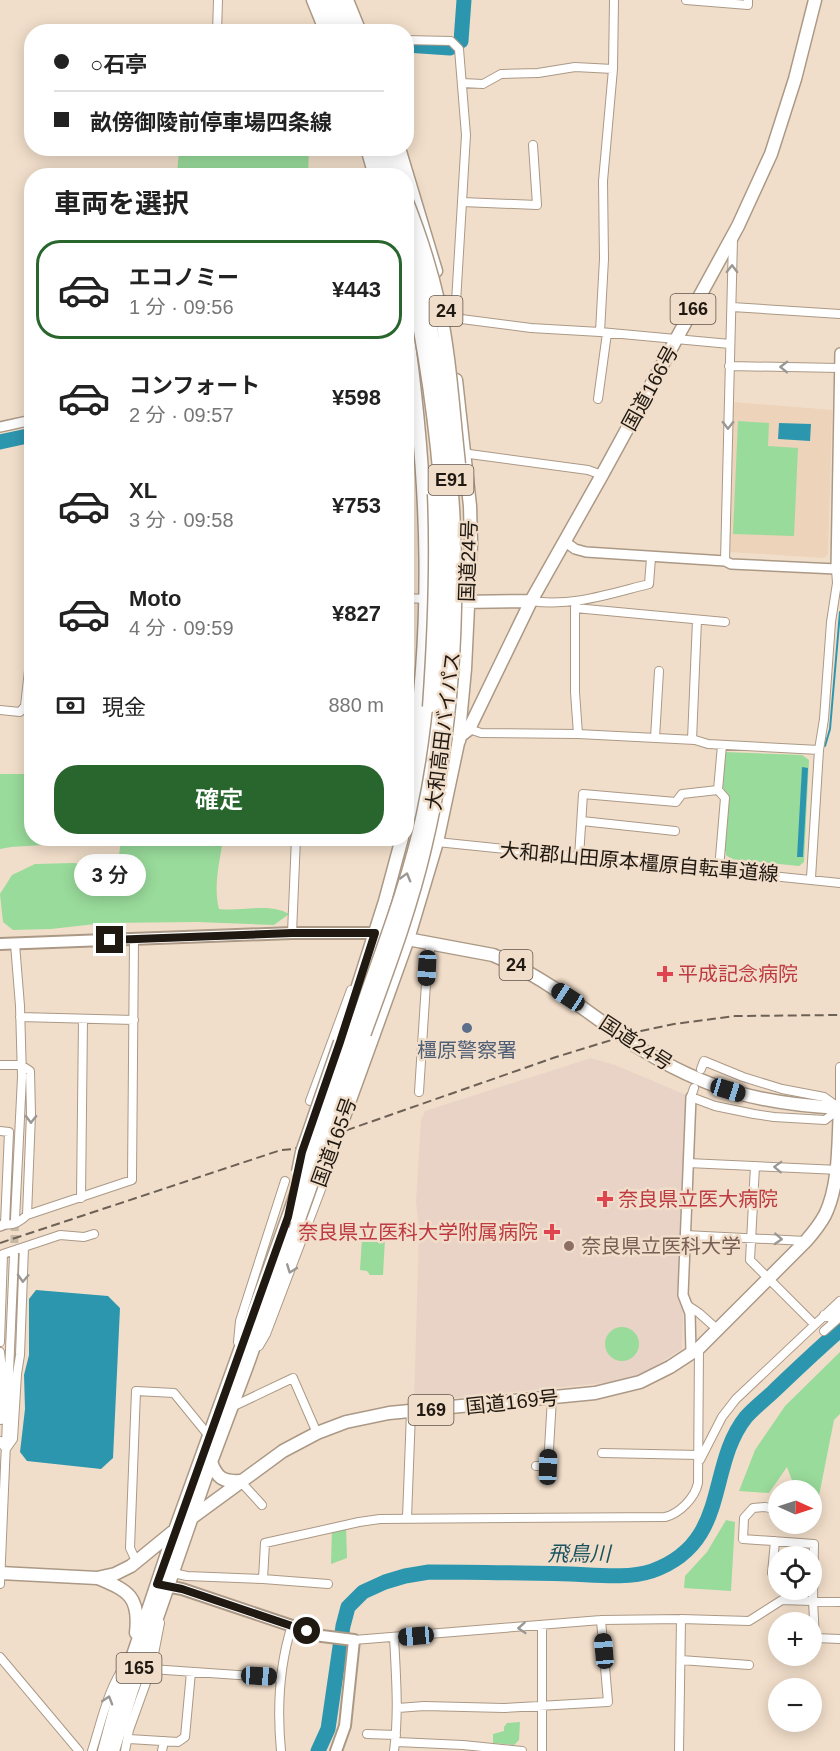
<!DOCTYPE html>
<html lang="ja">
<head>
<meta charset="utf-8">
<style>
	body { margin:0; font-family:Arial,"Noto Sans JP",sans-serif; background:#f2f2f2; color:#222; height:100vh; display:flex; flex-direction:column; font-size:22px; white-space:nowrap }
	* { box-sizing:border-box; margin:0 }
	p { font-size:20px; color:#767676 }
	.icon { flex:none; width:33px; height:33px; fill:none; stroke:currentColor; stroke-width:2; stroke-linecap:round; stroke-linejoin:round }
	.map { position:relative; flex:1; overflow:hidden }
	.side { position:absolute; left:24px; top:168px; width:390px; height:678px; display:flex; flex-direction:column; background:#fff; border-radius:24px; box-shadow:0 3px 15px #0003 }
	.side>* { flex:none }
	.banner { position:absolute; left:24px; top:24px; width:390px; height:132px; border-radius:24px; box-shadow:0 3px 15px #0003; display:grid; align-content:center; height:132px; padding:0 30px; background:#fff }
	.needle { width:39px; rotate:93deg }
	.controls { position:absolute; left:768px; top:1480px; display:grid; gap:12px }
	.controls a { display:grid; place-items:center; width:54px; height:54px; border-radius:50%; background:#fff; box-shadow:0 3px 15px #0003; font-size:30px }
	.end { position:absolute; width:27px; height:27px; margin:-14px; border:8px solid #201912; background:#fff; box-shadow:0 0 0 3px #fff }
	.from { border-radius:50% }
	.bubble { position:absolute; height:42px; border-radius:21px; background:#fff; box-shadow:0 3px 15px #0003; font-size:20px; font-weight:600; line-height:42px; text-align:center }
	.car { position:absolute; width:18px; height:36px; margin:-18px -9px; border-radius:8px; box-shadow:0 0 4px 2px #0007; background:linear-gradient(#222 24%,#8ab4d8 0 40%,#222 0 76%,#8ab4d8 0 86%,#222 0) }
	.banner b { display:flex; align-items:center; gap:21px; height:57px; font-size:22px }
	.banner b+b { border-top:2px solid #e0e0e0 }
	.banner i { width:15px; height:15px; background:#222 }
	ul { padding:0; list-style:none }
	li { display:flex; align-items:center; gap:18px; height:99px; margin:0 12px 9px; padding:0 18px; border:3px solid transparent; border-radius:24px }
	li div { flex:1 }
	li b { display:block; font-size:22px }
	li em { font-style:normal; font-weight:600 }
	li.on { border-color:#28662e }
	li>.icon { width:54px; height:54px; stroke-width:1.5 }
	h2 { padding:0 30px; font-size:27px; line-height:72px }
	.pay { display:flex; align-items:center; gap:15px; height:66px; padding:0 30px; font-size:22px }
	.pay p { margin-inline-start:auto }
	.action { display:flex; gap:12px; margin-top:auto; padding:12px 30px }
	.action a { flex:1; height:69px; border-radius:24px; background:#28662e; color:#fff; font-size:24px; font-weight:600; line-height:69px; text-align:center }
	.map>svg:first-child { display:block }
	.built { fill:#ecd3b9 }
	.medical { fill:#e9d3c6 }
	.green { fill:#99db9b }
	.water { fill:#2d96af }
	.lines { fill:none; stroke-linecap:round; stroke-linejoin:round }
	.stream { stroke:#2d96af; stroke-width:2 }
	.river { stroke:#2d96af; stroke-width:15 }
	.minor-tunnel { stroke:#c7b7a5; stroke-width:8; stroke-dasharray:8 4; stroke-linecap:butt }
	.minor-casing { stroke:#ab9986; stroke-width:10 }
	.tertiary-casing { stroke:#ab9986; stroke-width:12 }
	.secondary-casing { stroke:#ab9986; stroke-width:14 }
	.trunk-casing { stroke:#ab9986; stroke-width:15 }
	.minor { stroke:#fff; stroke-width:8 }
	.tertiary { stroke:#fff; stroke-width:9 }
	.secondary { stroke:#fff; stroke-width:10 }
	.trunk { stroke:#fff; stroke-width:12 }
	.rail { stroke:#6d6156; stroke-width:2; stroke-dasharray:9 4.5; stroke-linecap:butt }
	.trunk-bridge-casing { stroke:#ab9986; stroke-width:15; stroke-linecap:butt }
	.trunk-bridge { stroke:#fff; stroke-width:12 }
	.oneway { stroke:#9b9894 }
	.route { stroke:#201912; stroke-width:8 }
	.health-dot { fill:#e0444e; stroke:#f1deca; stroke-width:2 }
	.service-dot { fill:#5c6f8a; stroke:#f1deca; stroke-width:2 }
	.education-dot { fill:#8d6e63; stroke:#f1deca; stroke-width:2 }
	.labels { text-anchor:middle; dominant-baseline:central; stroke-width:5; stroke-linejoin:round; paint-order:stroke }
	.shield { fill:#f1deca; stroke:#5f5449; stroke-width:1.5 }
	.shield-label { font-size:18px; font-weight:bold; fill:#201912 }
	.street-label { font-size:20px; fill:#201912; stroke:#f1deca }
	.health-label { font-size:20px; fill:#be3a42; stroke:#f1deca; text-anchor:start }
	.service-label { font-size:20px; fill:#4e5e75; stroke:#f1deca }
	.education-label { font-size:20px; fill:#785e54; stroke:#f1deca; text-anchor:start }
	.water-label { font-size:21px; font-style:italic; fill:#19525f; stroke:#f1deca }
</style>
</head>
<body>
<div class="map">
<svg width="840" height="1751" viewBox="0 0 840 1751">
	<rect width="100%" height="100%" fill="#f1deca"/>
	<path class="built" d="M733,402L832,410L828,554L824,558L729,552Z"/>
	<path class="medical" d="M591,1058L615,1065L691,1097L682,1349L642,1374L613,1382L414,1402L419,1229L416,1202L421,1120L425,1111Z"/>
	<path class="green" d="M179,149H309L308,175H177Z
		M738,421L769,423L768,446L798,448L794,536L733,534Z
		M725,752L802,755L809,760L804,862L799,866L731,859L726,855V852L724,851L729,796L723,788Z
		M0,774H31L32,838L61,839L43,845L11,847L0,849Z
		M121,839H223C220,861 213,886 219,909C241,912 269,902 289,914L274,925L197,922L104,923L51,929L13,930L3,922L0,894L12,875L35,864L73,863L91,865L106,879L118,864Z
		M362,1238L385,1239L383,1275H370L367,1271L360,1270Z
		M605 1344a17 17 0 1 1 34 0a17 17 0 1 1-34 0Z
		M840,1352V1414L834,1420L815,1516H812V1491H796L787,1467L769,1493L739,1491L755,1450L785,1406Z
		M726,1520L735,1522L731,1591L684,1588L685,1576L707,1552Z
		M346,1525L347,1558L331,1564L332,1527Z
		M520,1722L519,1740L514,1745L493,1743V1734L504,1731V1727L507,1723Z"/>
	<path class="water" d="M779,423L811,424L810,441L778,439Z
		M802,767L808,768L803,857H797Z
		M36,1290L108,1296L120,1308L113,1458L101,1469L27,1461L20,1452L25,1409L24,1375L29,1355V1299Z"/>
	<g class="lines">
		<path class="stream" d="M825,746L830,729L840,612"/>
		<path class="river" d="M406,45L450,48L461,41L464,0
			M0,442L32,435
			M318,1751L328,1729L343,1626L348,1607L363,1592L385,1582L405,1576L429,1572C476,1572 523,1573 570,1574C596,1575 628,1579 652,1571C731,1543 706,1467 746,1417C755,1407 767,1398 776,1389C797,1369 818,1349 840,1330"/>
		<path class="minor-tunnel" d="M14,1255L15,1219"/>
		<defs>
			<path id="minor" d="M686,0L748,5V0
				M217,32L218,0
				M406,40L451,41L459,49L466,135L455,319
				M462,83L483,84L501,74L538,73L575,67L613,69
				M462,202L537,205L533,145
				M732,307L840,314
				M438,316L531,328L600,332L730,344
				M600,332L604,259L603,181L613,69L614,0
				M729,366L839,368
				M598,399L607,333
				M462,453L588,470L602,475
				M725,561L733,239
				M406,598L425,599
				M531,601C572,607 609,594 649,584L651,558
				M576,602L575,608L725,622
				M575,608V692L578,734
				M0,710L20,712L25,706L32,644
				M469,729L481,733L578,734L695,740L708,744L819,750
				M655,738L659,671
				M692,740L697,620
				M582,821L675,831
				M437,842L840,883
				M579,857L583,794L676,802L682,794L718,790
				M719,869L725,798L718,790L722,745
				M811,878L819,750L824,719L831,622L837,583L836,569L840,570
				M292,933L296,838
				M15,944L20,1006L22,1077L15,1219
				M20,1017L134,1020
				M0,1065H21L30,1071L31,1114L27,1215C21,1221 14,1226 5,1224L9,1132L0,1131
				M701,1069L704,1061L743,1077L782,1089L824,1097L838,1107
				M694,1088L691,1097L715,1106L754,1114L774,1117L825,1120L840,1108
				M419,1092L427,968L431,943
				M310,1101L351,990
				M840,1108V1067
				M688,1163L839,1170
				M755,1166L750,1260L814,1324
				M81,1198L83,1019
				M27,1215L132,1180L134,939
				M685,1235L806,1241
				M24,1247L60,1235L84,1237L94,1234
				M687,1305L699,1313L717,1329
				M824,1315L830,1318L840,1309
				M824,1331L840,1317
				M0,1342L3,1254L24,1247L20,1355L17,1374L13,1439L6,1449L0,1441
				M238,1342L240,1321L285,1181
				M259,1346L266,1334L334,1155
				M0,1352L2,1369L0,1420
				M232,1407L293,1378L317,1433
				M602,1453L699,1455
				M700,1460L722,1417L736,1399L840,1301
				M536,1466H548L552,1398
				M240,1481L262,1505
				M778,1510L765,1507L753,1508L744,1518L743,1539L814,1544L813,1601L815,1638L840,1639
				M407,1518L411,1412
				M137,1563L130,1548L136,1391L174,1393L209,1436
				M173,1573L187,1576L263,1579L265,1543L359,1522L380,1519L665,1517C679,1514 695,1498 698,1483L699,1348
				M772,1573L775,1541
				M263,1579L328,1584
				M0,1584L14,1255
				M542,1626V1751
				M354,1640L601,1620L681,1619L749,1621L782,1600L840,1602
				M0,1657L79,1751
				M681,1660L749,1665
				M151,1669L281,1678
				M398,1708L424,1706L504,1708L608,1702L601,1620
				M367,1734L396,1735
				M129,1739L178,1742L185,1737L191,1672
				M397,1742L463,1745L522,1751
				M92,1751C102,1720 108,1687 128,1661
				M125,1751L129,1730L151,1669L160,1623
				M162,1751L164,1741
				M281,1751C277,1709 279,1666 292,1625
				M394,1751C399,1713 396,1676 394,1637
				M679,1751L681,1619"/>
			<path id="tertiary" d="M0,427L32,420
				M564,541L575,549L586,552L725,561L731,564L836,569L840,353
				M0,1226L5,1224
				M691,1353L690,1313L683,1295L691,1097"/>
			<path id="secondary" d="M0,944L292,933H375
				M160,1585L182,1589L322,1636L354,1640L345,1726L336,1751"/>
			<path id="trunk" d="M313,0L326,32
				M323,0L336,32
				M335,0L348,32
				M347,0L360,32
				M367,148L375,176
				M378,148L386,176
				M389,148L397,176
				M399,148L436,271
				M406,322C429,484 435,635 406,797
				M460,602L531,601
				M459,741L460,736L469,729L531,601L602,475L738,226L771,154L795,79L815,0
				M406,830L421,770L429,707
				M375,933L493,955C535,973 572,1000 609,1027
				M340,1042L385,901L402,838
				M371,1042L408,939L437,842L458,743L465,669L471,544L470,506L456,380
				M636,1046C704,1089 760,1104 840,1108
				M211,1462C217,1478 223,1482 240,1481
				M0,1573L97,1578L115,1574L131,1566L175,1530L283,1451L317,1433L346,1422L389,1413L595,1393L640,1382L670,1367L699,1348L806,1241C813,1233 820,1224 825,1215C840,1184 838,1142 840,1108
				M98,1578C129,1591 140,1597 136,1633
				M104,1751L116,1706L175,1530L288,1217
				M113,1751L132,1690L211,1462L247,1366L295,1230"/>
		</defs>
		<use href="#minor" class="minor-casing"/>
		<use href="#tertiary" class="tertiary-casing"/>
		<use href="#secondary" class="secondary-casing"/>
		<use href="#trunk" class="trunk-casing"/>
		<use href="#minor" class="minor"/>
		<use href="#tertiary" class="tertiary"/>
		<use href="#secondary" class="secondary"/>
		<use href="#trunk" class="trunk"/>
		<path class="rail" d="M0,1243L281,1150L293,1149L556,1057L641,1031L674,1024L735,1016L840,1015"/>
		<defs>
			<path id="trunk-bridge" d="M406,199C419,232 430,265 438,300C450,354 453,410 459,464
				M429,707C434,636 437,565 434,494
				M609,1027L636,1046
				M338,1133L371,1042
				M298,1172L302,1152L340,1042
				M288,1217C315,1142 341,1068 367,993C388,934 410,875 423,814C462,631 445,440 406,259
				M295,1230C317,1171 336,1111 358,1052C382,985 409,917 425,848C475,640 459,421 406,214"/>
		</defs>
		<use href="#trunk-bridge" class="trunk-bridge-casing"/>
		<use href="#trunk-bridge" class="trunk-bridge"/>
	</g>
	<defs><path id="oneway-chevron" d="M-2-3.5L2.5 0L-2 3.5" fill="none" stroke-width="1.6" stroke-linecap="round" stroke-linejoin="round" transform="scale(1.5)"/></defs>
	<g class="oneway">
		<use href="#oneway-chevron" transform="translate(732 269) rotate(-89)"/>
		<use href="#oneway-chevron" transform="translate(784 367) rotate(-179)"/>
		<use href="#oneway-chevron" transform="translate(728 425) rotate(91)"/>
		<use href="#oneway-chevron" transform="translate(406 877) rotate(-74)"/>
		<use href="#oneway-chevron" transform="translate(31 1119) rotate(91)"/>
		<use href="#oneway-chevron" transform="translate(778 1167) rotate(-178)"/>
		<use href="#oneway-chevron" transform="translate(778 1239) rotate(3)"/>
		<use href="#oneway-chevron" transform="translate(291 1269) rotate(111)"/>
		<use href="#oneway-chevron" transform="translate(23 1278) rotate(92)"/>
		<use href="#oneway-chevron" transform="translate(522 1628) rotate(176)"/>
		<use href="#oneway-chevron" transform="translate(108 1700) rotate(-73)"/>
	</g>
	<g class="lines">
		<path class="route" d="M110,940L292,933H375L340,1042L302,1152L288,1217L157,1584L182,1589L307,1631"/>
	</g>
	<g class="health-dot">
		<path d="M662 965h6v6h6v6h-6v6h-6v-6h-6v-6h6z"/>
		<path d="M602 1190h6v6h6v6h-6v6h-6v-6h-6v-6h6z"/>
		<path d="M549 1223h6v6h6v6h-6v6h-6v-6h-6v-6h6z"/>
	</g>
	<circle class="service-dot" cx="467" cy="1028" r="6"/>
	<circle class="education-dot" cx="569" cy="1246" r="6"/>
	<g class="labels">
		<g class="shield">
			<rect x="670.5" y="294" width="45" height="30" rx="4.5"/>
			<rect x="429.5" y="296" width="33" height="30" rx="4.5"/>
			<rect x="428.5" y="465" width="45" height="30" rx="4.5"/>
			<rect x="499.5" y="950" width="33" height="30" rx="4.5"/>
			<rect x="408.5" y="1395" width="45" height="30" rx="4.5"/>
			<rect x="116.5" y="1653" width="45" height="30" rx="4.5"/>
		</g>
		<g class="shield-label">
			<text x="693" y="309">166</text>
			<text x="446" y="311">24</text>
			<text x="451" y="480">E91</text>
			<text x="516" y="965">24</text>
			<text x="431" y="1410">169</text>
			<text x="139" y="1668">165</text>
		</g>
		<g class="street-label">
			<text transform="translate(650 388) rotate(-61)">国道166号</text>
			<text transform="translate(468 561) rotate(-88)">国道24号</text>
			<text transform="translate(443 731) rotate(-83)">大和高田バイパス</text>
			<text transform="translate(639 862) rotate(5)">大和郡山田原本橿原自転車道線</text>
			<text transform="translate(636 1043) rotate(33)">国道24号</text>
			<text transform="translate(334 1142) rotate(-70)">国道165号</text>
			<text transform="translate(512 1402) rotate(-6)">国道169号</text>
		</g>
		<g class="health-label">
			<text x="678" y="974">平成記念病院</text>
			<text x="618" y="1199">奈良県立医大病院</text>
			<text x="538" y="1232" text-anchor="end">奈良県立医科大学附属病院</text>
		</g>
		<g class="service-label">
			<text x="467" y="1050">橿原警察署</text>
		</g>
		<g class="education-label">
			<text x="581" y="1246">奈良県立医科大学</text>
		</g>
		<g class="water-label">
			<text x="579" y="1553">飛鳥川</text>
		</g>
	</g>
</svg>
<div class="controls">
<a><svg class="needle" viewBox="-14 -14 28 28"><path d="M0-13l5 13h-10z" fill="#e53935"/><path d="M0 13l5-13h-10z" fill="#767676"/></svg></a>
<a><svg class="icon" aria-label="locate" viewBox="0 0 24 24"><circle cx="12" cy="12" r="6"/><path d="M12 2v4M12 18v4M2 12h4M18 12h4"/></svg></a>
<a>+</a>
<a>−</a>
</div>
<i class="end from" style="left:307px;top:1631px"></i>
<i class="end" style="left:110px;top:940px"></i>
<div class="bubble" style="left:74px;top:854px;width:72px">3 分</div>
<i class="car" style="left:427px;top:968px;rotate:183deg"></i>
<i class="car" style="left:568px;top:997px;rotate:303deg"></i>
<i class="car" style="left:728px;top:1090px;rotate:107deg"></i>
<i class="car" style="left:548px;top:1467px;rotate:2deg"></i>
<i class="car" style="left:416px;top:1636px;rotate:265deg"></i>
<i class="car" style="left:604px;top:1651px;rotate:355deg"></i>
<i class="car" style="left:259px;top:1676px;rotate:93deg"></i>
<div class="banner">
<b><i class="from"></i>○石亭</b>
<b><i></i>畝傍御陵前停車場四条線</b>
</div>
<section class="side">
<h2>車両を選択</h2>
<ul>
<li class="on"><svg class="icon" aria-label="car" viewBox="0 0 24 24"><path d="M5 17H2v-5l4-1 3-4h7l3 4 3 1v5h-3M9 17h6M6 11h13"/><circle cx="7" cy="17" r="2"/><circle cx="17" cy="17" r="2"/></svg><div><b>エコノミー</b><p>1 分 · 09:56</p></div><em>¥443</em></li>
<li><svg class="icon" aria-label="car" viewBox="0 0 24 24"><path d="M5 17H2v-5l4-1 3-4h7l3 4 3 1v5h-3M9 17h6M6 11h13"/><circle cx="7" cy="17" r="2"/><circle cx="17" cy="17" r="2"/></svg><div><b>コンフォート</b><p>2 分 · 09:57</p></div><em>¥598</em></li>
<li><svg class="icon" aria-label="car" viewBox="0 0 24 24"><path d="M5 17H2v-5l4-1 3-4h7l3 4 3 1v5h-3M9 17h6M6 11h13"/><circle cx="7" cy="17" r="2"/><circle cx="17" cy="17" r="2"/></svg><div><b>XL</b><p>3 分 · 09:58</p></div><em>¥753</em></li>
<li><svg class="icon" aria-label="car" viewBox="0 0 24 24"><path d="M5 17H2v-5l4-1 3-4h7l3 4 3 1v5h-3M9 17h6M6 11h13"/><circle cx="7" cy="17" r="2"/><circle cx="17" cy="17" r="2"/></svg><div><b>Moto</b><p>4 分 · 09:59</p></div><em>¥827</em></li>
</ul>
<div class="pay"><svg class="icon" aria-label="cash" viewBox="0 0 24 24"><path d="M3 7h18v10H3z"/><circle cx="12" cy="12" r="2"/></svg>現金<p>880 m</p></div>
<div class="action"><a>確定</a></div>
</section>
</div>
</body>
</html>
